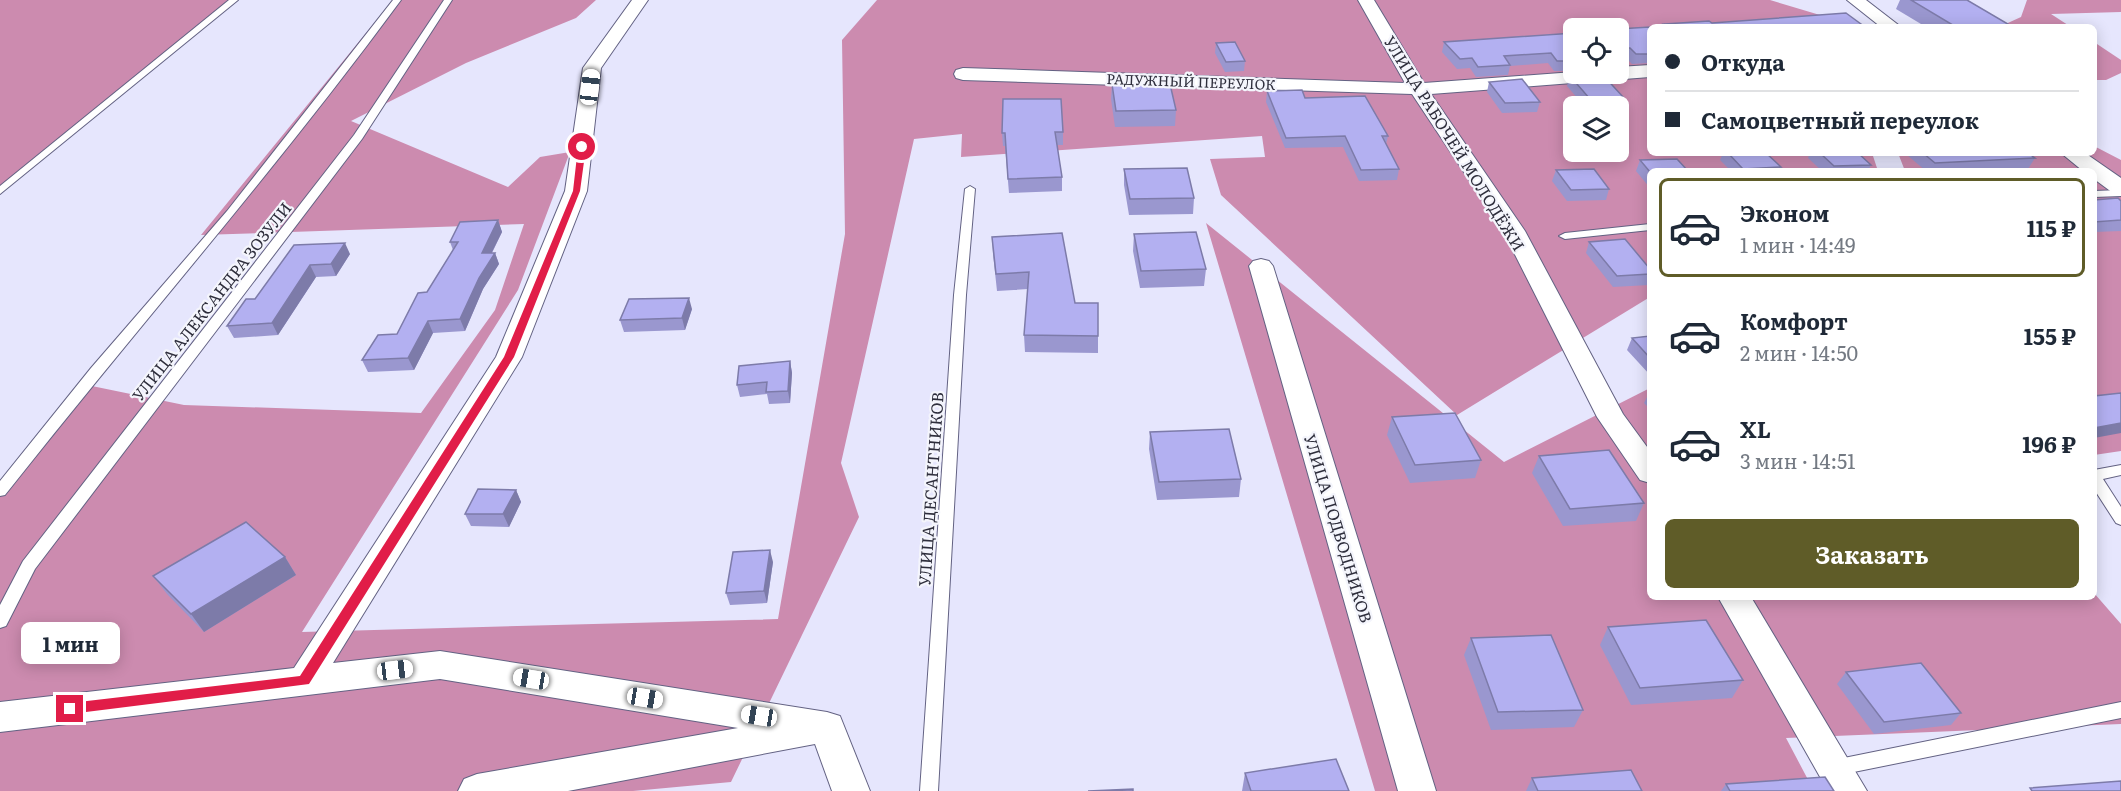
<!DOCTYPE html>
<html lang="ru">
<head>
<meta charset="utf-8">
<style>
	body { margin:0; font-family:Literata,serif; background:#f2f2f3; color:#1f2937; height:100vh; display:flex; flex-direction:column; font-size:22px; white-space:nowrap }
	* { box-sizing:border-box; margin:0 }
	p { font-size:20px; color:#747a83 }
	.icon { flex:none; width:33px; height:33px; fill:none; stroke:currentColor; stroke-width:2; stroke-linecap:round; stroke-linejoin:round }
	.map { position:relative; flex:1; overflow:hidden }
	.details { position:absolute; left:1647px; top:168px; width:450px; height:432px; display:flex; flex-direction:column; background:#fff; border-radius:9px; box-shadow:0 3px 15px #0003 }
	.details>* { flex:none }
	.guide { position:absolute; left:1647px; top:24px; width:450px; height:132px; border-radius:9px; box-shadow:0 3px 15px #0003; display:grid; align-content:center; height:132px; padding:0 18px; background:#fff }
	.tools { position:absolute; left:1563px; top:18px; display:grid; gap:12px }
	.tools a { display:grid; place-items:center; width:66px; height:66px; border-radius:9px; background:#fff; box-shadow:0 3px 15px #0003; font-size:30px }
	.end { position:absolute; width:27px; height:27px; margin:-14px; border:8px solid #e11d48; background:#fff; box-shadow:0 0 0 3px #fff }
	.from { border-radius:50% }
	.bubble { position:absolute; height:42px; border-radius:9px; background:#fff; box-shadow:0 3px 15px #0003; font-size:20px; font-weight:700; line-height:42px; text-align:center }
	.car { position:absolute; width:18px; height:36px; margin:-18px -9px; border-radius:8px; box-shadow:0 0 4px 2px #0007; background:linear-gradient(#fff 24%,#345 0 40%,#fff 0 76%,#345 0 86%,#fff 0) }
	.guide b { display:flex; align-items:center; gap:21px; height:57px; font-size:22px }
	.guide b+b { border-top:2px solid #e0e1e3 }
	.guide i { width:15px; height:15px; background:#1f2937 }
	ul { padding:10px 0 0; list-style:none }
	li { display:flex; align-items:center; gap:18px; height:99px; margin:0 12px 9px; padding:0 6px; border:3px solid transparent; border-radius:9px }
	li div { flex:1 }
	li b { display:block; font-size:22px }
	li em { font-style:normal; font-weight:700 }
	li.active { border-color:#5f5c28 }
	li>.icon { width:54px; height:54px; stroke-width:1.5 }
	.button { display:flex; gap:12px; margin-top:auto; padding:12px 18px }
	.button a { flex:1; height:69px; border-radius:9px; background:#5f5c28; color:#fff; font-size:24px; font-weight:700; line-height:69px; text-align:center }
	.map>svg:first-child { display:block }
	.forest { fill:#cc8baf; fill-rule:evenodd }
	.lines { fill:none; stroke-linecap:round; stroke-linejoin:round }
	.service-casing { stroke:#636283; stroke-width:2 }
	.minor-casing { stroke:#636283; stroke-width:2 }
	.service { fill:#fff; fill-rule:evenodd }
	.minor { fill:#fff; fill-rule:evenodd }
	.wall { fill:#9a97cf }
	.shaded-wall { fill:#7d7ba9 }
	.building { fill:#b3b0f1; stroke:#7d7ba9; stroke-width:1.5 }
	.route { fill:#e11d48 }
	.labels { text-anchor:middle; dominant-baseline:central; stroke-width:4.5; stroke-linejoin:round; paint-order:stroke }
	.far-street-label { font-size:14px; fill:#2e2e3c; stroke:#f4f5fc }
	.street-label { font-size:16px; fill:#2e2e3c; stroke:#f4f5fc }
</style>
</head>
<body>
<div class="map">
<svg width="2121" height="791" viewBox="0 0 2121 791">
	<rect width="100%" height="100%" fill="#e6e6fd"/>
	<path class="forest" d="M0,0H230L0,193Z
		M393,0H596L576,18L466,63L351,121L508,187L540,157L570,152L518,290L302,632L778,619L845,234L842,40L877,0H1770L1830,18L1833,27H1650V153H1872L1878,171H1650V297L1457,415L1221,195L1210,159L1265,157L1262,136L961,157L962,134L914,139L841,463L859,517L731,782L633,791H0V484L87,385L184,405L421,413L495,310L524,224L201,235ZM1574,28H1618V74H1574ZM1574,106H1618V152H1574Z
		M2027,0H2121V12L2051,14L2071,27H1999L2021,17Z
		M2094,42L2121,60V73L2106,80H2094Z
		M2094,146L2121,160V451L2094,455V171H1905L1898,153H2094Z
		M1206,223L1504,462L1650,388V597H2094V593L2121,624V724L1786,738L1814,791H1375Z"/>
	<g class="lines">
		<defs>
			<path id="service" d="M229,0H238L0,194V186Z
				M393,0H401C276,170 136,329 5,495L0,496V481L91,368L227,211Z
				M444,0H452L362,139L35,569L6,626L0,628V605L23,561L354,135Z
				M970,186L975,189L966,295L938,791H920L954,295L965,189Z
				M2121,190V196L2094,197V191Z
				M1650,224V230L1565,239L1559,236L1565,233Z
				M2121,465V475L2103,479L2121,507V525L2116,523L2094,489V470Z
				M2121,702V718L1834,776L1828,774L1825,768L1828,762L1834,760Z"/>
			<path id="minor" d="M632,0H648L601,68L587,191L522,357L333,663L440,651L827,712L840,716L870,791H832L815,744L568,791H458L464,779L477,774L738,728L440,679L0,732V702L294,668L496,357L565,191L583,68Z
				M1358,0H1374L1424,83L1574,72V74H1618V67L1650,65V77L1431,94L1525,231L1623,414L1650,451V483L1640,480L1597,417L1503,231L1412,94L963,80L956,78L954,74L956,70L963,68L1405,83Z
				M1847,0H1866L1901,27H1881Z
				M2061,153H2085L2121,178V194L2113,193L2094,179V171H2083Z
				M1261,259L1269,261L1273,266L1436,791H1398L1249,266L1253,261Z
				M1718,597H1751L1867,791H1828Z"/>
		</defs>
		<use href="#service" class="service-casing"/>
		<use href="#minor" class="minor-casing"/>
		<use href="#service" class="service"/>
		<use href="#minor" class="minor"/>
	</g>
	<path class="wall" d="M1900,0H1967L2013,27H1926L1896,9Z
		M1650,27V63L1632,64L1626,58H1618V29Z
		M1574,33V71H1554L1548,63L1510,66L1508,75L1476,77L1470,68L1457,69L1442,52L1444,42Z
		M1216,43L1245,61L1244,71L1225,72L1215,53Z
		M1650,71V82L1647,79Z
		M1570,76L1624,98L1621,109H1618V106H1584L1567,86Z
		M1489,82L1540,102L1537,112L1502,113L1487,92Z
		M1112,84L1176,110L1175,126L1115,127L1111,99Z
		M1267,91L1388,136L1386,144L1399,169L1397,180L1359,181L1343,147L1285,148L1266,102Z
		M1063,132V145H1057L1062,177V191L1009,193L1005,146H1003L1002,133Z
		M1723,153H1766L1781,167L1779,171H1731L1720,160Z
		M1810,153H1858L1871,165L1868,171H1822L1808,158Z
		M1907,153H2028L2035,158L2028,169L1983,171H1926L1907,155Z
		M1640,160L1650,171V188L1636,171Z
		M1124,169L1194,198L1193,214L1129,215L1124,185Z
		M1556,170L1609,189L1606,200L1567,201L1552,181Z
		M2094,200L2121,201V231L2094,232Z
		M498,220L502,232L492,253H495L499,264L483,289L465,331L433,333L414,370L368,372L362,360L397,334L427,292L453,250L450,242Z
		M1134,234L1206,269L1204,286L1140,288L1133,251Z
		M992,237L1075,303L1098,336V353L1025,352L1024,335L1028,289L997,291L993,254Z
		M1589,242L1650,269L1649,285L1613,287L1586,253Z
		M294,245L350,254L336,276L316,277L278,335L234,338L227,326L255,299Z
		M692,309L685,330L624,332L620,320Z
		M1650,336V375L1627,350L1632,338Z
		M790,361L792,373L790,403L769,404L767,394L740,397L737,385Z
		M1650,391V409L1644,403Z
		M1392,417L1481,460L1475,478L1410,483L1387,435Z
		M1150,432L1241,479L1239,497L1157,500L1149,449Z
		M1539,456L1644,503L1636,521L1563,526L1532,473Z
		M516,490L521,502L509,527L471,526L465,514Z
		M285,557L296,575L204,632L167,594L153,576Z
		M773,562L767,603L730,605L726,593Z
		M1608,627L1743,680L1732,698L1631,705L1600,645Z
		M1471,638L1583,710L1574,727L1491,730L1464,655Z
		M1846,672L1961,713L1951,725L1874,734L1837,684Z
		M1245,773L1349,791H1242Z
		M1532,778L1642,791H1526Z
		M1726,784L1834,791H1721Z"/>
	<path class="shaded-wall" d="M498,220L502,232L486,264L482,253Z
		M345,243L350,254L336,276L331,264Z
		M495,253L499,264L483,289L465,331L460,319L479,278Z
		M310,265L316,277L278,335L272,323Z
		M689,298L692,309L685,330L682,318Z
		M428,321L433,333L414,370L408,358Z
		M790,361L792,373L790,403L788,391Z
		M2121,423V433L2094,438V428Z
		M516,490L521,502L509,527L503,514Z
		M770,550L773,562L767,603L764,591Z
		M285,557L296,575L204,632L191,614Z"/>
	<path class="building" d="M1911,0H1967L2013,27H1956Z
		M1846,13L1865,27H1654L1668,26L1664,24L1709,21L1712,23Z
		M1650,27V54H1636L1630,48H1618V29Z
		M1574,33V61H1557L1551,53L1504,56L1510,65L1478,67L1472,58L1460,59L1444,42Z
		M1235,42L1245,61L1226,62L1216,43Z
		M1602,74L1624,98L1590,99L1570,76Z
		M1522,79L1540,102L1505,103L1489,82Z
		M1112,84H1170L1176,110L1116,111Z
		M1302,90L1305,98L1365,96L1388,136H1382L1399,169L1361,170L1345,136L1286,138L1267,91Z
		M1003,99H1061L1063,132H1055L1062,177L1008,179L1005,133H1002Z
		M1728,153H1766L1781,167L1743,169Z
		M1820,153H1858L1871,165L1834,166Z
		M1923,153H2028L2035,158L1935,163Z
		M1677,159L1688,171H1650V172L1640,160Z
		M1187,168L1194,198L1130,199L1124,169Z
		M1594,169L1609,189L1571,190L1556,170Z
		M2118,198L2121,201V220L2094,222V200Z
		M498,220L482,253H495L479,278L460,319L428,321L408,358L362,360L378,335L397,334L418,293L427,292L458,242H450L460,222Z
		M1196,232L1206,269L1141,271L1134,234Z
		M1062,233L1075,303H1098V336L1024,335L1029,272L996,274L992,237Z
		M1625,239L1650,269V274L1617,276L1589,242Z
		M345,243L331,264L310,265L272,323L227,326L246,299H255L294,245Z
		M689,298L682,318L620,320L629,299Z
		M1650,336V358L1632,338Z
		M790,361L788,391L766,392L767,382L737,385L739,366Z
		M2121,393V423L2094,428V396Z
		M1455,413L1481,460L1415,465L1392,417Z
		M1229,429L1241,479L1159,482L1150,432Z
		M1609,450L1644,503L1570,509L1539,456Z
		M478,489L516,490L503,514H465Z
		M246,522L285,557L191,614L153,576Z
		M770,550L764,591L726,593L733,552Z
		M1706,620L1743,680L1640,688L1608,627Z
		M1551,635L1583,710L1498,712L1471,638Z
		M1921,663L1961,713L1884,722L1846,672Z
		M1336,759L1349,791H1251L1245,773Z
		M1631,770L1642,791H1538L1532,778Z
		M1825,777L1834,791H1730L1726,784Z
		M2121,781V791H2032L2030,788Z
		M1133,789V791H1088Z"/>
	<path class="route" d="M582,145L586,147L580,191L514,357L309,684L70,714L66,712L64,709L70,703L300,676L504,357L573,191L578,147Z"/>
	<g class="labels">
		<g class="far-street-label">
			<text transform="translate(1191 81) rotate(2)">РАДУЖНЫЙ ПЕРЕУЛОК</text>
		</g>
		<g class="street-label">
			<text transform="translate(1455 143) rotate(58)">УЛИЦА РАБОЧЕЙ МОЛОДЁЖИ</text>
			<text transform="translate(211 301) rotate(-52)">УЛИЦА АЛЕКСАНДРА ЗОЗУЛИ</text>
			<text transform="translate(930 489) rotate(-86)">УЛИЦА ДЕСАНТНИКОВ</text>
			<text transform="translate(1339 528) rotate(73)">УЛИЦА ПОДВОДНИКОВ</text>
		</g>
	</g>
</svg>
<div class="tools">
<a><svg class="icon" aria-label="locate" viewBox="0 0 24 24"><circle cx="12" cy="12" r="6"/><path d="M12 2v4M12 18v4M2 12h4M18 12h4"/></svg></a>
<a><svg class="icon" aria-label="layers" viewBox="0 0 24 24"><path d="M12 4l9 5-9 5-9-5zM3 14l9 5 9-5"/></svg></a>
</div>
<i class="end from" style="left:582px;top:147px"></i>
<i class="end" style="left:70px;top:709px"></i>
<div class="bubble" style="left:21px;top:622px;width:99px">1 мин</div>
<i class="car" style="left:590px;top:87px;rotate:7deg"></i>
<i class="car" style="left:395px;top:670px;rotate:83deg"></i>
<i class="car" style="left:531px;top:679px;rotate:279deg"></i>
<i class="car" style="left:645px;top:698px;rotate:99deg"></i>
<i class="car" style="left:759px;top:716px;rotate:279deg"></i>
<div class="guide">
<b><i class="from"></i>Откуда</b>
<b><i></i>Самоцветный переулок</b>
</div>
<section class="details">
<ul>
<li class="active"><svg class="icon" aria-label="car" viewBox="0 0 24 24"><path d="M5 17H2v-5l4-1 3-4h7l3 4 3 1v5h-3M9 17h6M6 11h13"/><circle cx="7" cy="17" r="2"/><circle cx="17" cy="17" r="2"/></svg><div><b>Эконом</b><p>1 мин · 14:49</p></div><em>115 ₽</em></li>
<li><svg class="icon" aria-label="car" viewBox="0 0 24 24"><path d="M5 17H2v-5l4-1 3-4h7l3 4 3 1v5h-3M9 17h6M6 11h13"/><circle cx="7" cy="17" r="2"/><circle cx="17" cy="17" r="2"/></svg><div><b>Комфорт</b><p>2 мин · 14:50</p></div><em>155 ₽</em></li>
<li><svg class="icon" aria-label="car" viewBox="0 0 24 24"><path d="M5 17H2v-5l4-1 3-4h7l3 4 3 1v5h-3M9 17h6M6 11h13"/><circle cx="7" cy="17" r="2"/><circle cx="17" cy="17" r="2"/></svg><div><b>XL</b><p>3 мин · 14:51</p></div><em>196 ₽</em></li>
</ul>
<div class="button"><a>Заказать</a></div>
</section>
</div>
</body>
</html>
